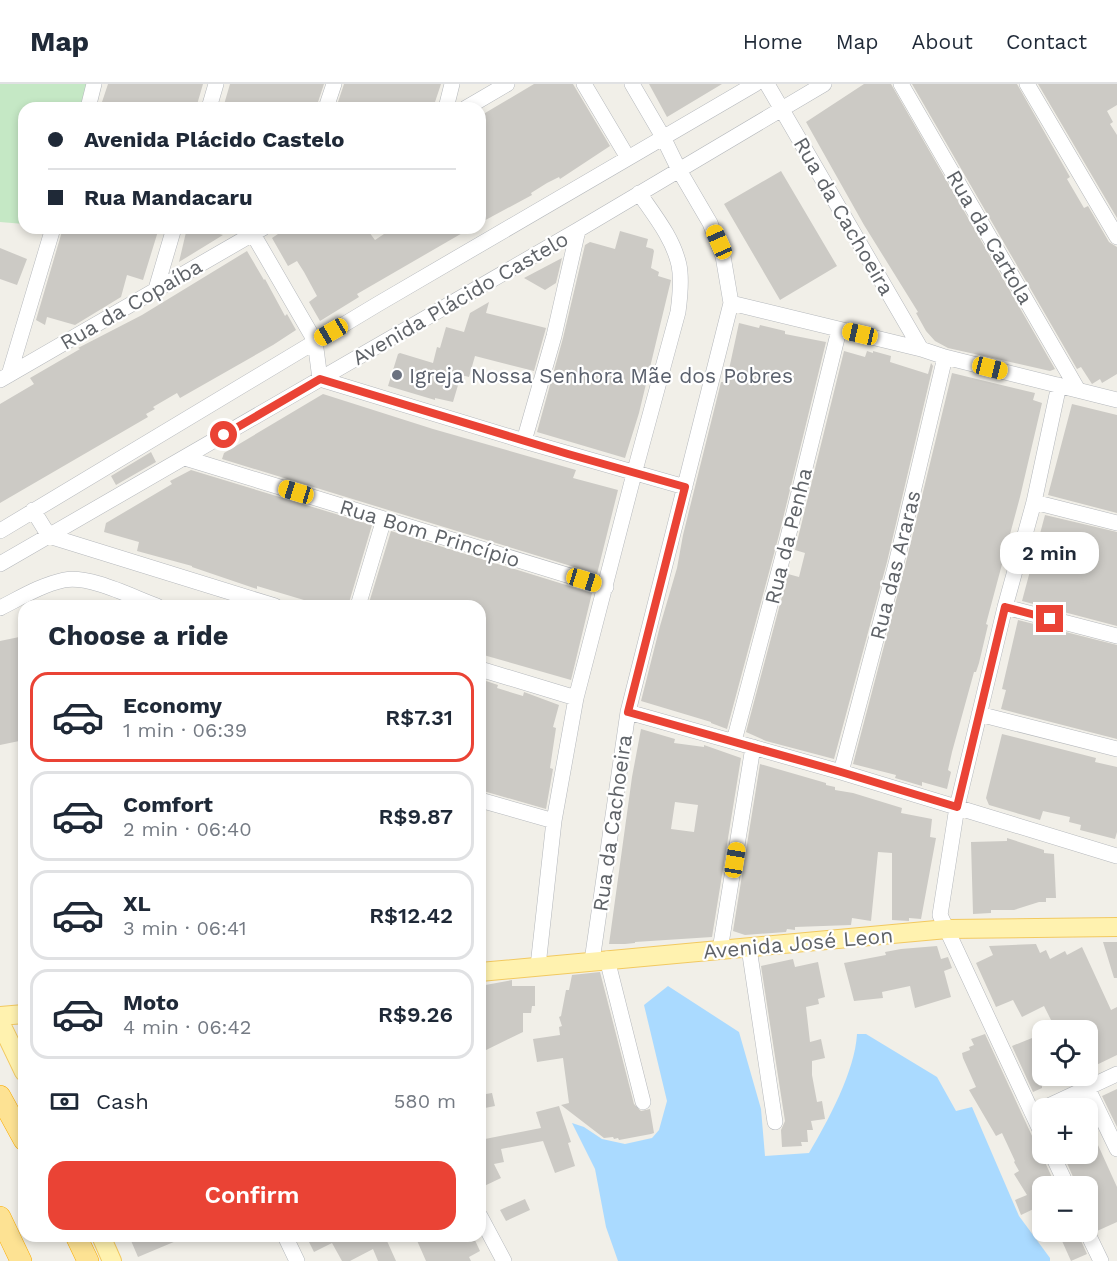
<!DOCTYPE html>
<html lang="en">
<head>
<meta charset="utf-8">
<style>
	body { margin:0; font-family:"Work Sans",sans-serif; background:#f2f2f3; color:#1f2937; height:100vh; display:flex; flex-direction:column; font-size:22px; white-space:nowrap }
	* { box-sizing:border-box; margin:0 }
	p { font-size:20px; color:#747a83 }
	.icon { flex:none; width:33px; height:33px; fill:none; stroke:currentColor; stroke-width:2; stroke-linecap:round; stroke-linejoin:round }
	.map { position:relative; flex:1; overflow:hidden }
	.drawer { position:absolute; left:18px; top:516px; width:468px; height:642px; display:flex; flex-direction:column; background:#fff; border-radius:18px; box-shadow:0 3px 9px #0003 }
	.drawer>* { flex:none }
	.top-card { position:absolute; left:18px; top:18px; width:468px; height:132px; border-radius:18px; box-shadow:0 3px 9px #0003; display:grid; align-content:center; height:132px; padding:0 30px; background:#fff }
	.fabs { position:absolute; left:1032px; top:936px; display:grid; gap:12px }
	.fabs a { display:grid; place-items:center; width:66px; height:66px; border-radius:12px; background:#fff; box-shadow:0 3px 9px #0003; font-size:30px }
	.end { position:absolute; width:27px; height:27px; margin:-14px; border:8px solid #ea4335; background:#fff; box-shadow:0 0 0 3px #fff }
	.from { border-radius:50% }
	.bubble { position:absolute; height:42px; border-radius:18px; background:#fff; box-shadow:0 3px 9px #0003; font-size:20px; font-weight:600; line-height:42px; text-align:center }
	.car { position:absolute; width:18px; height:36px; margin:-18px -9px; border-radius:8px; box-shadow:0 0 4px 2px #0007; background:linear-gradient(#f5c518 24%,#345 0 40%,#f5c518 0 76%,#345 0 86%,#f5c518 0) }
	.top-card b { display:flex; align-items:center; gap:21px; height:57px; font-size:22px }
	.top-card b+b { border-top:2px solid #e0e1e3 }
	.top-card i { width:15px; height:15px; background:#1f2937 }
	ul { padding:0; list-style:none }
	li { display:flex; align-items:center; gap:18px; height:90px; margin:0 12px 9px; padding:0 18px; border:3px solid #e0e1e3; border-radius:18px }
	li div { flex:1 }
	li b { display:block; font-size:22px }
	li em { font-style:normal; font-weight:600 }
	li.active { border-color:#ea4335 }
	li>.icon { width:54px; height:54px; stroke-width:1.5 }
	h2 { padding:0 30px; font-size:27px; line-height:72px }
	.pay { display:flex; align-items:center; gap:15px; height:66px; padding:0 30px; font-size:22px }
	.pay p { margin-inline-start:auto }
	.primary-button { display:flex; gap:12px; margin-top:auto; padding:12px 30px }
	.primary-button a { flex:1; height:69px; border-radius:18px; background:#ea4335; color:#fff; font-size:24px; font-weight:600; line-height:69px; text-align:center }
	header { display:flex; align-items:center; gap:36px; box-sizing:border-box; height:84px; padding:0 30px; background:#fff; border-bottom:2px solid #e0e1e3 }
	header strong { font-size:28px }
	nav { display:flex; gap:33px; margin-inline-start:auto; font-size:21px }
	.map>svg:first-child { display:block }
	.grass { fill:#c5e8c5 }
	.water { fill:#aadaff }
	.building { fill:#cccac5; fill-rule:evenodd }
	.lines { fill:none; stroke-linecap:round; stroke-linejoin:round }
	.minor-casing { stroke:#b5b8bc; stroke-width:16 }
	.major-casing { stroke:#f2c960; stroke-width:20 }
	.highway-casing { stroke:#f9ab00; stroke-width:22 }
	.minor { stroke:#fff; stroke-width:15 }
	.major { stroke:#fff2af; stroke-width:18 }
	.highway { stroke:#fde293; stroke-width:21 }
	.route { stroke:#ea4335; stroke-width:8 }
	.worship-dot { fill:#6b7280; stroke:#fff; stroke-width:2 }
	.labels { text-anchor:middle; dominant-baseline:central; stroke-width:4.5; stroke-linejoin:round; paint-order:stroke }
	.street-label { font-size:21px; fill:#5f6368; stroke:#fff }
	.worship-label { font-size:21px; fill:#5b616d; stroke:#fff; text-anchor:start }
</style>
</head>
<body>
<header>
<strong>Map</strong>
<nav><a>Home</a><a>Map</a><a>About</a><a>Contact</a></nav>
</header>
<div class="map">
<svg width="1117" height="1177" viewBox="0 0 1117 1177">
	<rect width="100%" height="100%" fill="#f1efe8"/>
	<path class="grass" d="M0,0H88L81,24H24V140L0,138Z"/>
	<path class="water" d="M668,902L739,948L761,1025L765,1072L809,1069C828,1037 855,987 857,950H866L937,993L956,1027L972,1023L1019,1132L1050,1174V1177H618L606,1143L595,1085L572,1039L584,1043L602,1055L625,1060L652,1054L659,1046L667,1017L644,921Z"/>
	<path class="building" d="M108,0H203L196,24H100Z
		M230,0H324L316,24H223Z
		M344,0H441L433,24H336Z
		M534,0H573L610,62L560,95L559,93L547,99L531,109L532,111L480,139V32Z
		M649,0H722L667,33Z
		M864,0H891L1055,285L1050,287L948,264L935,257L926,247L916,229L918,228L864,141L806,38Z
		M912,0H1017L1070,93L1067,95L1084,124L1088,122L1109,158L1117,163V290L1102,299L1100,295L1092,300L1081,283L1077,285Z
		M1038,0H1117V21L1107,27L1113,38L1110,40L1117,51V134Z
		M781,87L837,182L780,216L724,120Z
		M63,144H159L143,196L127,191L121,213L75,241L47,233L45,241L36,236Z
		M187,144H205V146L223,151L179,178Z
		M287,144H366L375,156L393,144H471L357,210L359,213L320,237L309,218L317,212L304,188L297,177L288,182L272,154Z
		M620,147L648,155L646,163L653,165L654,167L651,184L659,188L658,192L671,196L639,329L625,374L537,348L563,254L585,161L590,158L615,165Z
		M0,164L27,175L17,201L0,195Z
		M247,167L264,196L265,195L285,232L287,230L296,246L273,261L180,314L177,309L153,323L155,325L146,330L148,333L0,419V320L34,300L30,294L80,265L78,264L142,231Z
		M562,174L556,199L545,206L524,194Z
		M489,218L486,229L546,244L534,287L475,272L469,293L461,291L453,318L435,314V316L388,302L398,270L400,269L433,279L437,263L440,264L446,243L464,248L470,229Z
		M739,239L759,244L760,241L785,247V250L826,258L779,451L727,645L711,639V638L641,617L660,542L677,484L683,451L721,298H723L725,289L728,290Z
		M844,267L865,273L867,267L873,269V267L891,272L890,278L928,290L931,279L933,282L887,478L834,675L766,657L746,648L788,490L799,493L805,469L795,466Z
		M952,289L1035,309L1033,316L1042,319L1020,413L986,540L988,541L979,579L976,588H974L952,668L948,686L951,688L947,705L922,698V702L895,694L896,691L853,680L905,482Z
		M323,310L433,345L576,386L573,394L618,406L597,490L222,375L224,369Z
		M1072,320L1117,331V429L1048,411Z
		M151,368L156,378L116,401L111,392Z
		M191,386L372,441L348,522H324L257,502V505L192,483V482L137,467L139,458L104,448L106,439L172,400L170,397Z
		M1045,431L1117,448V542L1022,517Z
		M391,447L592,509L571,596L480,570V522H368Z
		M1018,536L1117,561V655L1001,625L1006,606L1002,605Z
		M24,552V656L0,661V557Z
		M480,595L498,601L497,604L523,612L524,608L559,621L553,643L556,644L550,684L553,685L546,725L480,706Z
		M641,645L675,655L674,659L704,663V661L741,674L712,853L635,858V859L625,860H609L632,693ZM675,718L698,721L694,748L671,745Z
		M1002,650L1096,674L1095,678L1117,683V748L1115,755L1080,746L1081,741L1069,738L1070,733L1043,727L1040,736L989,721L986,714Z
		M760,680L826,699V701L835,703V706L853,709L902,724L901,729L932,735L930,753L936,754L921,835L909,834V837L892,836V769L878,768L871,837L852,834L851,841L795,843V846L787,845L786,848L745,851L733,847Z
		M1007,754L1044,766V769L1054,770L1056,814H1046V818H1039L1014,826H991V829L973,830L971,758L1007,757Z
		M1103,858H1117V894H1114Z
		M1036,860L1040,869L1046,866L1050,875L1065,867L1067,871L1082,863L1111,926L1117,923V971L1088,985V946H1056L1044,922L1022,933L1013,916L996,923L976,879L993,871L989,862Z
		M937,862L941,875L948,873L952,884L944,887L951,913L915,924L910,902L882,908L883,914L854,917L844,879L886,871L885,868L901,865Z
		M793,875L795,883L818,878L825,913L818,915L819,920L806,923L810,958L821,955L825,974L812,977V991L817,1018L822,1017L825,1035L811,1037L813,1046H807L808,1058H801L802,1062L782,1063L781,1046L785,1037L761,882Z
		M600,888L634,1020L641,1027L650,1025L654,1049L651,1050L619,1056L618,1054L614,1055L613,1053L604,1054L561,1021L569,1019L563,974L537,978L533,955L560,951L559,943L562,942L559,933L561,932L566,906H569L572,891Z
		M512,896V902H535V922H532L531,929H523V948L480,969V902Z
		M985,950L1033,1054L1042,1068L1043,1074L1056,1102H1042V1121L1021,1131L1015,1116L1027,1111L1014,1090L1019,1087L1014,1078L1015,1077L1002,1049L996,1052L969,1006L976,1003L963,974L962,969L970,966L969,963L974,961L971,955Z
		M1042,950V1004L1033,1008L1012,962Z
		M1117,1005V1043L1102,1012Z
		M492,1009L495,1022L480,1025V1011Z
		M559,1022L571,1058L568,1059L575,1082L555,1089L543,1057L501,1065L504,1078L494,1080L501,1094L480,1104V1056L541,1044L536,1028Z
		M1088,1039L1117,1103V1138L1097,1147L1093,1140L1088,1138V1102H1077L1063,1070H1088Z
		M525,1115L530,1126L506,1137L500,1126Z
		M1058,1148H1077L1087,1170L1071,1177Z
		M129,1152H188L138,1173Z
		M306,1152H397L387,1157L396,1177H378L373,1165L350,1177H342L332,1159L314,1168Z
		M415,1152H473L480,1167L469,1173L471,1177H426Z"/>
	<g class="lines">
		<defs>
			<path id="minor" d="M584,0L628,74
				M767,0L921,265
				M901,0L1078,306
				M1027,0L1117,153
				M88,24L94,0
				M209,24L216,0
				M326,24L334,0
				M446,24L452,0
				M466,24L507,0
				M253,150L315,257L320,295
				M156,205L174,144
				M731,219L921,265L945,273L1117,316
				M9,291L53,144
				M320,295L524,357L685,403
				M0,296L263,144
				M524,357L554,252L578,146
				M185,374L606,503
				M1034,418L1117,439
				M33,426L49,452L275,522
				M0,447L378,220L755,0
				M0,480L578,146L824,0
				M358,522L384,435
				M1005,523L1117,552
				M0,524C20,514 41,501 64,496C90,491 132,513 157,522
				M480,585L576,614
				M628,628L841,688L1117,772
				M979,630L1117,665
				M734,657L788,453L839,246
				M841,688L896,480L945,273
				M480,716L554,737
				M749,864L775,1038
				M720,866L753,663
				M607,875L643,1018
				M592,877L628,628L731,219L723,172L710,139L679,86L663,53L632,0
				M538,882L554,737L576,614L634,390L678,228C680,213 682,196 679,181C673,154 654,131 639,109
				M1087,1003L1117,1065
				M1044,1024L1117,990
				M1042,1050L940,831L957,723L1005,523L1034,418L1059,301
				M1052,1070L1067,1102
				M480,1132L504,1177
				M1087,1148L1101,1177
				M285,1152L297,1177"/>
			<path id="major" d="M480,888L947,845L1117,843
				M0,932L24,930
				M0,938L24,988
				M101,1152L112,1177"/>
			<path id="highway" d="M0,1012L24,1056
				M0,1133L21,1177
				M76,1152L88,1177"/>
		</defs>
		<use href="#minor" class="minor-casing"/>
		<use href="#major" class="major-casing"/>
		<use href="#highway" class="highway-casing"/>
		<use href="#minor" class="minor"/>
		<use href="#major" class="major"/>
		<use href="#highway" class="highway"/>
	</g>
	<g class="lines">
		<path class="route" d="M224,351L320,295L568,370L685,403L628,628L841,688L957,723L1005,523L1050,535"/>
	</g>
	<circle class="worship-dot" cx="397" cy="291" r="6"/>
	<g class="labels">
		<g class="street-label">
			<text transform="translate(844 132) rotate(60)">Rua da Cachoeira</text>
			<text transform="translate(990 153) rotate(60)">Rua da Cartola</text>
			<text transform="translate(460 214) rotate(-30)">Avenida Plácido Castelo</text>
			<text transform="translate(131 220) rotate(-30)">Rua da Copaíba</text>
			<text transform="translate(430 449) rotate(17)">Rua Bom Princípio</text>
			<text transform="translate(788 452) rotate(-76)">Rua da Penha</text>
			<text transform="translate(895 481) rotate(-76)">Rua das Araras</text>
			<text transform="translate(612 739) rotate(-82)">Rua da Cachoeira</text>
			<text transform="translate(798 859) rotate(-5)">Avenida José Leon</text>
		</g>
		<g class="worship-label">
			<text x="409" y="291">Igreja Nossa Senhora Mãe dos Pobres</text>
		</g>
	</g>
</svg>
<div class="fabs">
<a><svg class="icon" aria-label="locate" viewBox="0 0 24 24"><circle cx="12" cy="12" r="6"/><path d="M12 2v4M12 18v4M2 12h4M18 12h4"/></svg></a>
<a>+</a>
<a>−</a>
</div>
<i class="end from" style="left:224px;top:351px"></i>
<i class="end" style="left:1050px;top:535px"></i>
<div class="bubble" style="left:1000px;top:448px;width:99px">2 min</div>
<i class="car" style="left:719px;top:158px;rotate:336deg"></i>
<i class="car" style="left:331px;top:248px;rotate:240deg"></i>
<i class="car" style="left:860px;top:250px;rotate:283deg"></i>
<i class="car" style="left:990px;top:284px;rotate:104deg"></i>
<i class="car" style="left:296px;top:408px;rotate:287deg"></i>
<i class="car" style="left:584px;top:496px;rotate:107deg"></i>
<i class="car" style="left:735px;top:776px;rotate:9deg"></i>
<div class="top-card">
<b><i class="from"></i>Avenida Plácido Castelo</b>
<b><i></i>Rua Mandacaru</b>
</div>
<section class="drawer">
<h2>Choose a ride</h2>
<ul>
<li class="active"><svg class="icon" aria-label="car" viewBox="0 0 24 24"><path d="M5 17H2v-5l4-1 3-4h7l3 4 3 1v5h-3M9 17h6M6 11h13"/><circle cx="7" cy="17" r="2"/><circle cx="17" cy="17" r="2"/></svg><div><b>Economy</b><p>1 min · 06:39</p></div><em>R$7.31</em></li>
<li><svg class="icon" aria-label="car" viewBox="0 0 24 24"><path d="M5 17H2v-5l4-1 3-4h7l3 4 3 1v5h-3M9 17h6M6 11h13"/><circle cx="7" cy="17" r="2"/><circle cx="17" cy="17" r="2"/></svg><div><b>Comfort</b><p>2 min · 06:40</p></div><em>R$9.87</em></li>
<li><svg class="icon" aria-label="car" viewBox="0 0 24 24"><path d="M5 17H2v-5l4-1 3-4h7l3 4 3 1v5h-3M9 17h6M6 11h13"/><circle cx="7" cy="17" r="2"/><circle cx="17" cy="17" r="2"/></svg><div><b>XL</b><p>3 min · 06:41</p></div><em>R$12.42</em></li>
<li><svg class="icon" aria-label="car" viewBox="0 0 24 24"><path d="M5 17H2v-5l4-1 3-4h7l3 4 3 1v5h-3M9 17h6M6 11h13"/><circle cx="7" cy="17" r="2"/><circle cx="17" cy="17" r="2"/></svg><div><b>Moto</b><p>4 min · 06:42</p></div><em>R$9.26</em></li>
</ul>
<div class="pay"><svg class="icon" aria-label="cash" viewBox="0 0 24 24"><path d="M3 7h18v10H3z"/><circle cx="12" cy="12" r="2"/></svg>Cash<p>580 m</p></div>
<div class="primary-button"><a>Confirm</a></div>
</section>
</div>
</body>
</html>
